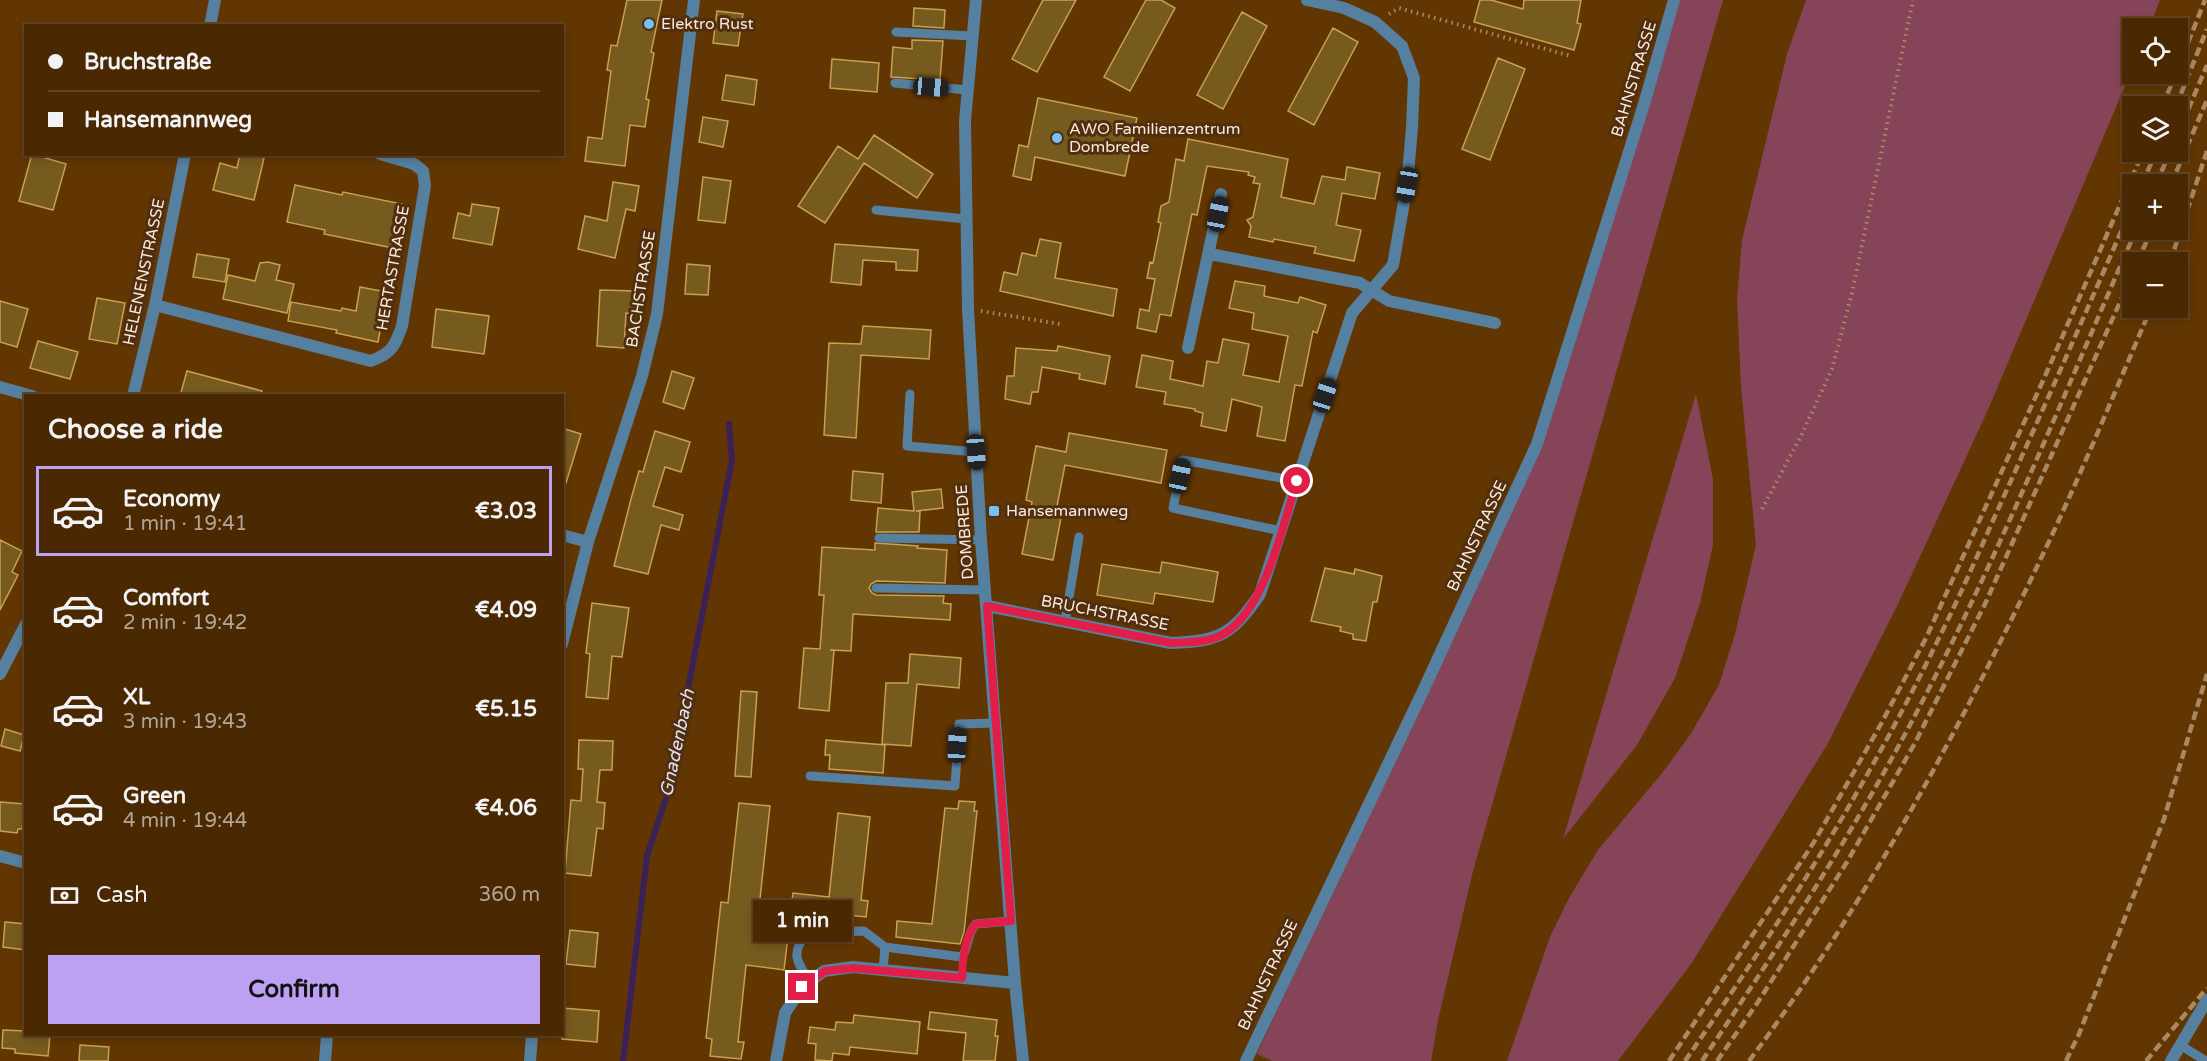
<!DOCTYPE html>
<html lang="en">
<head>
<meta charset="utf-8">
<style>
	body { margin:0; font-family:"Varela Round",sans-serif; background:#543411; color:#f1f3f6; height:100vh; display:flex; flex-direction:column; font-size:22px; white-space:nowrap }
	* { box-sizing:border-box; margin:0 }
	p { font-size:20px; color:#b2a699 }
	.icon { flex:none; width:33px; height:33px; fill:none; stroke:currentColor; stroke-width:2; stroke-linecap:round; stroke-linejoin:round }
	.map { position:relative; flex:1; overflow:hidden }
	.sheet { position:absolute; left:24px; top:394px; width:540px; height:642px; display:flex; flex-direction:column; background:#4a2802; border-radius:0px; box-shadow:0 3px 9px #0003,0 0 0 2px #614424 }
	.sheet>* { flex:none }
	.hud { position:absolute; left:24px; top:24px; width:540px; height:132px; border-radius:0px; box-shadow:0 3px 9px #0003,0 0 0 2px #614424; display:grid; align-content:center; height:132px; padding:0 24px; background:#4a2802 }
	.tools { position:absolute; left:2122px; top:18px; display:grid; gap:12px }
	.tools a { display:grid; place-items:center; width:66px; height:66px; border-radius:0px; background:#4a2802; box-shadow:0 3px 9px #0003,0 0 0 2px #614424; font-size:30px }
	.end { position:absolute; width:27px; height:27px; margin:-14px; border:8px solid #e11d48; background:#fff; box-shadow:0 0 0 3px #fff }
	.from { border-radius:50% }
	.bubble { position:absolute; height:42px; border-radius:0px; background:#4a2802; box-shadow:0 3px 9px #0003,0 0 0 2px #614424; font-size:20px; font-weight:700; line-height:42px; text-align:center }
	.car { position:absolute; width:18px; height:36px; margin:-18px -9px; border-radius:8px; box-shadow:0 0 4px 2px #0007; background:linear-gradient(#222 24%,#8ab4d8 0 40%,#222 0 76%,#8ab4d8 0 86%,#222 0) }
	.hud b { display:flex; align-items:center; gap:21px; height:57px; font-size:22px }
	.hud b+b { border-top:2px solid #614424 }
	.hud i { width:15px; height:15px; background:#f1f3f6 }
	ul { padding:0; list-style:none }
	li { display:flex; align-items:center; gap:18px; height:90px; margin:0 12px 9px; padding:0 12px; border:3px solid transparent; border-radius:0px }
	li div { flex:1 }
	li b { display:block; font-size:22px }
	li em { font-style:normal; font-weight:700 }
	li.selected { border-color:#bca0f2 }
	li>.icon { width:54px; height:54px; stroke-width:1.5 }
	h2 { padding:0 24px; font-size:27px; line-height:72px }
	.pay { display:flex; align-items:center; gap:15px; height:66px; padding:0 24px; font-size:22px }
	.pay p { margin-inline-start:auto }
	.button { display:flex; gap:12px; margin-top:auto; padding:12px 24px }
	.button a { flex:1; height:69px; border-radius:0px; background:#bca0f2; color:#111; font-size:24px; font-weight:700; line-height:69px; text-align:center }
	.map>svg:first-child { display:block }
	.green { fill:#864458 }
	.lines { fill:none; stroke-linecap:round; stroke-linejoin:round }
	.stream { stroke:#3a2257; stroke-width:6 }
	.building { fill:#775a1d; stroke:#c8a052; stroke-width:1.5 }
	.path { stroke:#ab8a66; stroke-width:4; stroke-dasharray:1.5 4.5; stroke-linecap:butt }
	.service { stroke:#5580a0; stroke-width:9 }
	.minor { stroke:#5580a0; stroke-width:12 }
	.tertiary { stroke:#5580a0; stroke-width:12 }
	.rail { stroke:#a98864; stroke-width:4.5; stroke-dasharray:9 4.5; stroke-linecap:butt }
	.route { stroke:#e11d48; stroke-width:8 }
	.poi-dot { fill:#76c0f7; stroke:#4f2f10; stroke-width:2 }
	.labels { text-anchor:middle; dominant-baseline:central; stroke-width:6; stroke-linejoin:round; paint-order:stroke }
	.poi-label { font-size:16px; fill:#fde9d8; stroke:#4f2f10; text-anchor:start }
	.street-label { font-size:16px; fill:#fde9d8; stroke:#4f2f10 }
	.water-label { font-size:18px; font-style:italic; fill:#e6e0f2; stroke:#4f2f10 }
</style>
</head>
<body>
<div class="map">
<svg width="2207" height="1061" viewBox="0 0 2207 1061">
	<rect width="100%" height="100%" fill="#623602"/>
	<path class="green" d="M1679,0H1723L1473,871L1438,1020L1431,1061H1272L1257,1054L1537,444Z
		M1806,0H2160L2149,28H2133V67L1987,412L1898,604L1827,745L1691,964L1618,1061H1507L1550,937L1569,898L1598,850L1663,772L1690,735L1719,685L1735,634L1756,545L1741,387L1737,299L1742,240L1787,54Z
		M1696,394L1713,479V545L1700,603L1675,678L1637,745L1563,839Z"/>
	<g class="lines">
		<path class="stream" d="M623,1061L647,856L668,792L732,460L729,424"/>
	</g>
	<path class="building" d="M627,0H662L651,52L654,53L646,99L649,100L645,127L630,125L625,166L585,161L588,137L602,139L611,71L607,70L611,45L617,46Z
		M1043,0H1076L1037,72L1012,59Z
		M1146,0H1161L1175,8L1130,91L1104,77Z
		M1480,0H1491L1523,9L1524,0H1581L1577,23L1581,24L1574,50L1474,22Z
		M914,8L945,10L944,28L913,26Z
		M717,11L743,14L738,46L713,43Z
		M1242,12L1267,26L1223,109L1197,95Z
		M1333,28L1358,42L1314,125L1288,111Z
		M912,40L943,41L940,80L891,77L893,47L912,49Z
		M1498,58L1525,69L1490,160L1462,149Z
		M832,59L879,63L877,92L830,88Z
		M726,75L757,80L754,105L722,100Z
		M1038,98L1137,118L1125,176L1035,157L1031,180L1013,176L1019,145L1028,147Z
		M703,117L728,121L723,147L699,142Z
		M874,135L933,174L917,198L864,163L825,223L798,206L838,146L858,159Z
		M1188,139L1288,159L1281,197L1314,204L1322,176L1345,180L1347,167L1380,173L1375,199L1342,193L1336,225L1361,230L1354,261L1314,253L1316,247L1274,239L1273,242L1249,237L1251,226L1247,220L1253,217L1260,184L1253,183L1255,177L1248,175L1249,172L1207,166L1197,215L1192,214L1171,316L1160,314L1156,332L1137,328L1140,309L1149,311L1155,279L1147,278L1150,262L1153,263L1161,223L1158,222L1161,206L1169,202L1176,159L1184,161Z
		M32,154L66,164L53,210L19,201Z
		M240,154L264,158L254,200L213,190L220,163L237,168Z
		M703,177L731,181L725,223L698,220Z
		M613,182L639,186L635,211L626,209L615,258L578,249L585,216L607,221Z
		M295,185L342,195L343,192L402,204L393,248L324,234L325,230L287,222Z
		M472,204L499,208L492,245L453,238L458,213L470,216Z
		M1040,239L1061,243L1055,278L1117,289L1113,316L1000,291L1004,272L1017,275L1022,253L1036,256Z
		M835,244L918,250L917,271L896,270V262L863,260L861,285L831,282Z
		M197,254L229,259L225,282L193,277Z
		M268,262L280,265L276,280L294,284L287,313L223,299L228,275L255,281L260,263Z
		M687,264L710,266L708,295L685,294Z
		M1235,281L1265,286L1264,296L1298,303L1300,297L1326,305L1317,333L1313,331L1302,386L1295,385L1285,441L1257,436L1262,407L1232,399L1226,431L1201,426L1203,413L1195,411V409L1164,404L1166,392L1136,387L1142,355L1173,361L1170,379L1203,386L1207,361L1218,363L1223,339L1249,344L1243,375L1279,382L1288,336L1252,329L1254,313L1229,308Z
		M360,287L387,292L378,342L336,333L337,330L288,321L291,302L341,311L342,308L356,311Z
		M600,290L635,291L634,314L626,313L624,348L597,346Z
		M97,298L125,303L117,344L89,339Z
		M0,301L28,309L17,347L0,342Z
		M436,309L489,316L484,354L432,347Z
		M863,326L931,330L929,359L861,355L856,438L824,435L829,343L861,344Z
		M38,341L78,352L70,379L30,368Z
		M1058,346L1110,356L1105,384L1079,379L1080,374L1042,367L1038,392H1032L1030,404L1005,399L1007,376H1014L1016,348L1057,351Z
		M187,371L262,391L261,396H180Z
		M672,371L694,378L684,409L663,402Z
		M562,428L581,434L566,483L562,482Z
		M655,431L690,442L681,472L665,467L653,506L683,515L679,530L661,525L648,574L614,566L631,499L639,471L643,472Z
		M1069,433L1167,450L1161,483L1065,465L1057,506L1063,507L1053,560L1022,554L1032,502L1026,500L1036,446L1066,452Z
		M853,471L883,474L881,503L851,500Z
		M941,489L943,508L916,511H920L919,532H876L878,508L914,511L912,492Z
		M0,540L22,551L12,572L18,575L0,610Z
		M875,543L918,546L917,548L947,550L945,583L876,581L871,584L869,588L872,593L876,595L944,596L943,603L951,604L950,620L853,614L851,651L830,650H834L829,711L799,708L804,648L820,649L824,595H819L822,547L875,550Z
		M1162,562L1218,572L1213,602L1155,593L1153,604L1097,595L1102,564L1160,573Z
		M1325,568L1354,574L1355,569L1382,576L1377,602H1373L1366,641L1353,639V634L1340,631L1341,627L1311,621Z
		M592,603L629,608L622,657L612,656L608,699L586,697L590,654L586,653Z
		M910,654L961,658L959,688L917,684L911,746L882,744L886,683H908Z
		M741,691L757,692L751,777L735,776Z
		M5,729L24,735L20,751L1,746Z
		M579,740L613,741L612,770H600L597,802L605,803L603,829L597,828L591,876L565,873L571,800L581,801L583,769H578Z
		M826,740L885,745L883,773L829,769L830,755H825Z
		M959,801L975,802L974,811H977L964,932L960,944L896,937L897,921L932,924L945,808L958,809Z
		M0,802L25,804L22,829H18L17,833L0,831Z
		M739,803L770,806L759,908L791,911L784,970L746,965L738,1042H744L741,1059L710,1056L712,1039L706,1038L721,902L728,903Z
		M838,813L870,817L861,900L868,901L866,917L791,909L793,893L829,897Z
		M5,922L26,924V950L3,947Z
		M570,930L598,933L595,967L566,964Z
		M562,1008L599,1011L597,1042L562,1039Z
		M930,1012L997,1020L995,1036H998L995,1061H963L966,1033L928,1029Z
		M854,1015L920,1022L917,1054L850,1047L849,1055L833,1053L832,1061L815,1060L816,1044L808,1043L810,1027L835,1030L836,1022L853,1023Z
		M3,1030L26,1031V1035H50L48,1056L15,1053V1049L2,1048Z
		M80,1045L109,1047L108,1061H79Z"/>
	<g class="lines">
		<path class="path" d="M1389,14L1399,8L1571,56
			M981,311L1060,324
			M1762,509L1801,436L1832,369L1852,293L1913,0"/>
		<path class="service" d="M896,32L972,36
			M895,83L967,90
			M876,210L966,219
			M910,394L907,446L976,452
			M1281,531L1173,508L1183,460L1297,481
			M879,538L981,540
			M876,588L985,590
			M1065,622L1079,537
			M810,776L955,786L959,724L995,723
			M883,970L885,947
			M810,982C796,961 790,952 808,932L864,931L885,947L962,957C969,946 967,933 976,924L1011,921
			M2180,1045L2206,1061"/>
		<path class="minor" d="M976,0L965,121L968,309L981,540L1015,983L1023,1061
			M210,26L215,0
			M1210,254L1360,283L1389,301L1495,323
			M155,305L371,361C392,353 395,346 402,326L425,186L423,171L414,164L380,154
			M1188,348L1221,194
			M0,387L32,396
			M133,396L155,305L185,154
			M562,535L588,542
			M987,606L1171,643C1220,641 1232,635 1260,594L1352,313L1393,265L1407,185L1412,128L1414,78L1402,46L1375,22L1344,8L1307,0
			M562,644L588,542L642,376L657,314L694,0
			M0,674L26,624
			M0,856L26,863
			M325,1061L327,1035
			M530,1061L532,1035
			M776,1061L785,1013L802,987L824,971L853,967L1015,983
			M1246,1061L1422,693L1537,444L1644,104L1674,0"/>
		<path class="tertiary" d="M2171,1061L2207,1000"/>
		<path class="rail" d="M2178,68L2205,0
			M2162,106L2176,74
			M2176,106L2207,29
			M2178,134L2207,65
			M2142,184L2156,152
			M2156,184L2170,152
			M2171,184L2207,100
			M2137,262L2152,230
			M2170,262L2207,151
			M1669,1061L1814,842L1881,724L1926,638L2046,374L2143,152
			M1685,1061C1777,928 1865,790 1936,644C1957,602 1976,559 1995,516C2042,412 2088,308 2133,204
			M1702,1061C1773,955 1843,849 1904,736C1992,573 2062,399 2136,230
			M1717,1061L1758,1002L1847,862L1915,743L1985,604L2133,273
			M1749,1061C1865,906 1961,727 2044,552C2082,472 2116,389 2151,308
			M2066,1061L2079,1034L2164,819L2207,674
			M2146,1061L2207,988"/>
	</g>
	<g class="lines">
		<path class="route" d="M802,987L825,971L853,968L962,978C962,962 965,936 976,924L1011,921L987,606L1171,643C1189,642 1209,643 1225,633C1265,609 1283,525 1297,481"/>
	</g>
	<g class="poi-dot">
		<circle cx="649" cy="24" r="6"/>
		<circle cx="1057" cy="138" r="6"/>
		<rect x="988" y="505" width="12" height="12" rx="3"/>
	</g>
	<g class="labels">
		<g class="poi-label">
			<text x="661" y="24">Elektro Rust</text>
			<text x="1069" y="129">AWO Familienzentrum<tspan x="1069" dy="18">Dombrede</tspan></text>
			<text x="1006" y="511">Hansemannweg</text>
		</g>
		<g class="street-label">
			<text transform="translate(1634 79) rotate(-73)">BAHNSTRASSE</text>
			<text transform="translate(393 268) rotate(-80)">HERTASTRASSE</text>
			<text transform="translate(144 272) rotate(-78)">HELENENSTRASSE</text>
			<text transform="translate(641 289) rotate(-81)">BACHSTRASSE</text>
			<text transform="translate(965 532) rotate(-94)">DOMBREDE</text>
			<text transform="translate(1477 536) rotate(-65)">BAHNSTRASSE</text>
			<text transform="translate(1105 613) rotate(11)">BRUCHSTRASSE</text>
			<text transform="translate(1268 975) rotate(-65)">BAHNSTRASSE</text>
		</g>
		<g class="water-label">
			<text transform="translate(677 743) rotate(-78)">Gnadenbach</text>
		</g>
	</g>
</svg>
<div class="tools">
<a><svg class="icon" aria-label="locate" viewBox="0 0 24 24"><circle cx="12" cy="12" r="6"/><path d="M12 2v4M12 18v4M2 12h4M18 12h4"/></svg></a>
<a><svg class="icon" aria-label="layers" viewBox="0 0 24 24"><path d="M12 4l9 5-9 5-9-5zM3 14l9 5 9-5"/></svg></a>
<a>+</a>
<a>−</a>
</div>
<i class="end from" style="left:1297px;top:481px"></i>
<i class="end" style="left:802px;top:987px"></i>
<div class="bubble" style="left:753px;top:900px;width:99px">1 min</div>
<i class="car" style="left:931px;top:87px;rotate:95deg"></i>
<i class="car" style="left:1407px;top:185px;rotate:190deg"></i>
<i class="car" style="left:1218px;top:214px;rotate:11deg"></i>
<i class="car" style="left:1325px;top:395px;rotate:18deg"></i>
<i class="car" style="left:976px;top:452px;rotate:176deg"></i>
<i class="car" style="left:1180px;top:476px;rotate:12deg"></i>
<i class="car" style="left:957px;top:745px;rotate:3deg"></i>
<div class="hud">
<b><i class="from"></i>Bruchstraße</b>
<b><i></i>Hansemannweg</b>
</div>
<section class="sheet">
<h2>Choose a ride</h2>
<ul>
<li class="selected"><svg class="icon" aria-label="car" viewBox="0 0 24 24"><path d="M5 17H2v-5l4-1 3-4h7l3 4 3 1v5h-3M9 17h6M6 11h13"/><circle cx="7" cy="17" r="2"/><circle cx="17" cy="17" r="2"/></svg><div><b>Economy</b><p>1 min · 19:41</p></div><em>€3.03</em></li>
<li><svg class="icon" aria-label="car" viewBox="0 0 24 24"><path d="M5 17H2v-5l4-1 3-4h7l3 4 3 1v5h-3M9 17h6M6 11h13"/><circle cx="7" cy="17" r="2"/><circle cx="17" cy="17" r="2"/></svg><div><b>Comfort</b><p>2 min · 19:42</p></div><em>€4.09</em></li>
<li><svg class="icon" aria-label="car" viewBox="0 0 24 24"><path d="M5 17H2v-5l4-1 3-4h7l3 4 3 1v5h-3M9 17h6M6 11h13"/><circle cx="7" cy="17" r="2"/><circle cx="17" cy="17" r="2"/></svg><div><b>XL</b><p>3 min · 19:43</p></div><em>€5.15</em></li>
<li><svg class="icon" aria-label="car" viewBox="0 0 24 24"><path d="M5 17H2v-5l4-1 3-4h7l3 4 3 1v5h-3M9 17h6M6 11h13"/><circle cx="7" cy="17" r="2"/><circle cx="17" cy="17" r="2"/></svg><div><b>Green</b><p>4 min · 19:44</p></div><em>€4.06</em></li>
</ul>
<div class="pay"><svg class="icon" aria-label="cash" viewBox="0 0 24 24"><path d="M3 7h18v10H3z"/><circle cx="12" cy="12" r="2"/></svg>Cash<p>360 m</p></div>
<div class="button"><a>Confirm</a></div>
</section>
</div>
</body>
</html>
